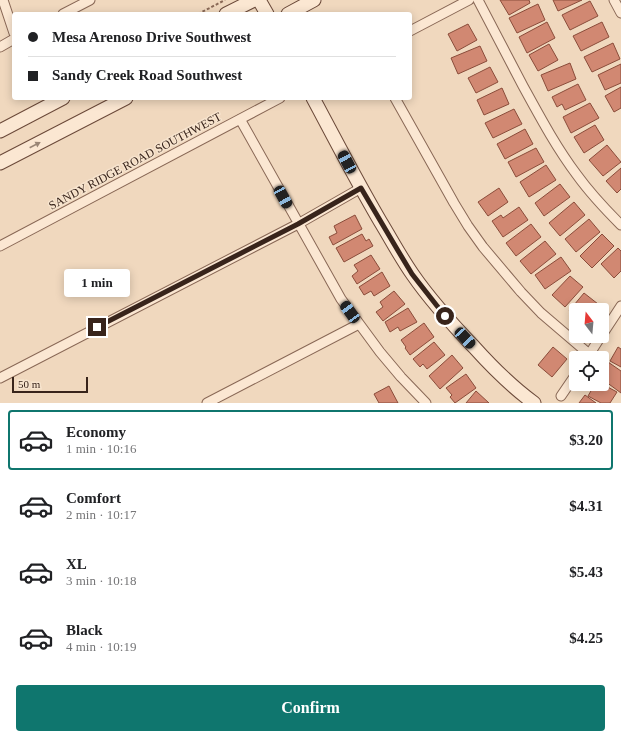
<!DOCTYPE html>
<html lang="en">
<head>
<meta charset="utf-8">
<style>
	body { margin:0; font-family:Georgia,serif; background:#f2f2f2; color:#202124; height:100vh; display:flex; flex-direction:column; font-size:15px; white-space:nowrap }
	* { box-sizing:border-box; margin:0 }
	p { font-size:13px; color:#757577 }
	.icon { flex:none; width:22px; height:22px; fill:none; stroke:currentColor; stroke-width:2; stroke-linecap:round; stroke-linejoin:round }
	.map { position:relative; height:403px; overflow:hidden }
	.side { display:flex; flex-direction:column; background:#fff; flex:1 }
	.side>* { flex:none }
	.banner { position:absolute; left:12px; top:12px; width:400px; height:88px; border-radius:4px; box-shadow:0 2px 10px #0003; display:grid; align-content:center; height:88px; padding:0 16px; background:#fff }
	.needle { width:26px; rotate:344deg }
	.buttons { position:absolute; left:569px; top:303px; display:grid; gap:8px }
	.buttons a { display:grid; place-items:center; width:40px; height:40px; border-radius:4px; background:#fff; box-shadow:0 2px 10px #0003; font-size:20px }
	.scale { position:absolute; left:12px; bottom:10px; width:76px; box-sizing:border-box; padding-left:4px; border:2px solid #38241b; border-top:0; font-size:11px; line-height:14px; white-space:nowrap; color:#38241b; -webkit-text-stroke:3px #f7e4ce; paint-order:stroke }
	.end { position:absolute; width:18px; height:18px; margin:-9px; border:5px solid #38241b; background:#fff; box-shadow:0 0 0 2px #fff }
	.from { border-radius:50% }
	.bubble { position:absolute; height:28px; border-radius:4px; background:#fff; box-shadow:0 2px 10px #0003; font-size:13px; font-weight:600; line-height:28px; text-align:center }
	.car { position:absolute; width:12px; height:24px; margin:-12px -6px; border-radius:5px; box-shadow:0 0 3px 1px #0007; background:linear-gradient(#222 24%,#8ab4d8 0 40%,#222 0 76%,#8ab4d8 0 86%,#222 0) }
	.banner b { display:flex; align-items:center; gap:14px; height:38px; font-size:15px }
	.banner b+b { border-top:1px solid #e0e0e0 }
	.banner i { width:10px; height:10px; background:#202124 }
	ul { padding:7px 0 0; list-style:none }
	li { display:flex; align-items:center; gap:12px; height:60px; margin:0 8px 6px; padding:0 8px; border:2px solid transparent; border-radius:4px }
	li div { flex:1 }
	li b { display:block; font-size:15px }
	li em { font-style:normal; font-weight:600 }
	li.on { border-color:#0f766e }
	li>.icon { width:36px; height:36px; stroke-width:1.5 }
	.action { display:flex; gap:8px; margin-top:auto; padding:8px 16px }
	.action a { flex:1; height:46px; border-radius:4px; background:#0f766e; color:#fff; font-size:16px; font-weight:600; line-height:46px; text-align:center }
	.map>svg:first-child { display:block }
	.building { fill:#d18872; stroke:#8a4c3a }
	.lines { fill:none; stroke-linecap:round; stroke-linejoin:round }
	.street-casing { stroke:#896856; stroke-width:11 }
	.secondary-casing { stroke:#6b4939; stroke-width:15 }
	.path { stroke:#896856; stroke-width:2; stroke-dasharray:3 2; stroke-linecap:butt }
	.street { stroke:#fbe7d2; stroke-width:9 }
	.secondary { stroke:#fbe7d2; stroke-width:13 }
	.oneway { fill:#9a8676 }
	.route { stroke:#38241b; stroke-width:5 }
	.labels { text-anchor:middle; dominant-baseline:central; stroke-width:3; stroke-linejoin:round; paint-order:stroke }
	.street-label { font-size:12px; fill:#38241b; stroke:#f7e4ce }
</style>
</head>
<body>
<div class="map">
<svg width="621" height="403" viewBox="0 0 621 403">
	<rect width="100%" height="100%" fill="#f0d8be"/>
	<path class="building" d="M500,0H529L530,3L509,15Z
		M553,0H582L558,11Z
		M590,1L598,16L570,30L562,15Z
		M538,4L545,20L517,33L509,18Z
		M547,22L555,38L527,53L519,37Z
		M602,22L609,37L581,51L573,36Z
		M468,24L477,40L457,51L448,34Z
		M613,43L620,59L592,72L584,57Z
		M549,44L558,60L538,71L529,55Z
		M480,46L487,61L458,74L451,58Z
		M570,63L576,79L548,91L541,75Z
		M621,64V83L605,90L598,75Z
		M490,67L498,82L476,93L468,78Z
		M578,84L586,100L565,110L562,104L557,107L552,97Z
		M621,87V108L614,112L605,96Z
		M502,88L509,104L484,115L477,100Z
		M590,103L599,118L571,133L563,117Z
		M514,109L522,124L493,138L485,123Z
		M595,125L604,140L584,153L574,137Z
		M525,129L533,144L505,159L497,144Z
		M607,145L621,162L603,176L589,160Z
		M536,148L544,162L516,177L508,162Z
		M546,165L556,180L529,197L520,182Z
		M621,168V189L617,193L606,181Z
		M560,184L570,197L544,216L535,203Z
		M499,188L508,202L488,216L478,202Z
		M574,202L585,215L560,236L549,223Z
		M519,207L528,220L503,237L492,221L501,215L503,218Z
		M355,215L362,229L333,245L329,237L337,233L334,226Z
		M589,219L600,232L576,252L565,239Z
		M531,224L541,237L516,256L506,243Z
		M362,234L366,241L369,239L373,246L344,262L336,248Z
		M602,234L614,246L592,268L580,256Z
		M545,241L556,254L531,274L520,261Z
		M618,248L621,251V271L614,278L601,264Z
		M371,255L380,269L357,284L352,276L358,271L354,265Z
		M561,257L571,271L545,289L535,275Z
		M382,272L390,286L374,296L371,291L364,295L359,287Z
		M570,276L583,287L565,307L552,295Z
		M394,291L405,304L383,321L376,312L383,307L380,302Z
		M584,293L598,304L593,310H576V317L569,311Z
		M408,308L417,322L400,331L398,327L390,332L385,322Z
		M424,323L434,337L410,355L405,348L406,347L401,340Z
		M434,342L445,355L427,369L423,364L420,367L413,359Z
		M553,347L567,359L552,377L538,365Z
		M618,347L621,349V367L610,361Z
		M452,355L463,368L440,389L429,376Z
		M608,362L621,371V393L602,379V370Z
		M466,374L476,388L455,403L450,397L452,395L446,388Z
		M595,384H602L617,392L610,403H601L588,396Z
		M389,386L398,403H379L374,394Z
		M476,391L489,403H466Z
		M585,395L596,403H579Z"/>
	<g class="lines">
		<defs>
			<path id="street" d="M3,0L14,33
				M478,0C493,29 508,57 523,86C540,117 556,147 577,175C590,193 605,209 621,225
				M614,0L621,13
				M63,14L90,0
				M410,31L469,0
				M0,47L14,39
				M395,98L454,203L468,226L483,247L521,292L541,313L589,354
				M240,119L341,299L380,352L401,377L426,403
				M0,246L280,98
				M602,335L621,306
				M587,358L601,336
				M0,378L298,224L361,188
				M561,396L576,374
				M207,403L359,324"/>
			<path id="secondary" d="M259,0L267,14
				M226,14L254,0
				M288,14L314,0
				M313,98C335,139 356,180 380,221C391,239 401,258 413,275C431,301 452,324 474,347C492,367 512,387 534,403
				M0,131L63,98
				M0,163L126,98"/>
		</defs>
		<use href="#street" class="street-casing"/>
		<use href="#secondary" class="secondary-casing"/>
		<path class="path" d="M198,14L225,0"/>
		<use href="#street" class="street"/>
		<use href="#secondary" class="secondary"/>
	</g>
	<defs><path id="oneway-solid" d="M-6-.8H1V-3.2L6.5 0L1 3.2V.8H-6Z"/></defs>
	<use class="oneway" href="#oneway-solid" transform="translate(35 145) rotate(-27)"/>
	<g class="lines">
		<path class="route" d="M97,327L298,224L361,188L397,249L412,274L445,316"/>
	</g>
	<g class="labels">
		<g class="street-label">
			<text transform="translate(135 161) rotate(-28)">SANDY RIDGE ROAD SOUTHWEST</text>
		</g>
	</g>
</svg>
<div class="buttons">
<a><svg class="needle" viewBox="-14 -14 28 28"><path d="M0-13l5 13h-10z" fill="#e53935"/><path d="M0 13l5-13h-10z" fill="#757577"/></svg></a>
<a><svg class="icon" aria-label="locate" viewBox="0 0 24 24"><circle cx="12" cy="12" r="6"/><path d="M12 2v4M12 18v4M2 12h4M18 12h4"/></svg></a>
</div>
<div class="scale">50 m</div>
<i class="end from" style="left:445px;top:316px"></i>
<i class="end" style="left:97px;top:327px"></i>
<div class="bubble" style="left:64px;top:269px;width:66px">1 min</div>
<i class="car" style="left:347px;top:162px;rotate:332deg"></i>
<i class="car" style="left:283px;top:197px;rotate:151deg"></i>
<i class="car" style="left:350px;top:312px;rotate:324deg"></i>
<i class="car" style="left:465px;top:338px;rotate:137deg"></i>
<div class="banner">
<b><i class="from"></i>Mesa Arenoso Drive Southwest</b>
<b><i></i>Sandy Creek Road Southwest</b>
</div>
</div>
<section class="side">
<ul>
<li class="on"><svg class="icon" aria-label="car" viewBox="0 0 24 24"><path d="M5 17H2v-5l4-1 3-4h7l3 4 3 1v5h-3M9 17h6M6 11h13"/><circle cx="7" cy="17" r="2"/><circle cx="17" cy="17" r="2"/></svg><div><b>Economy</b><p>1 min · 10:16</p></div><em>$3.20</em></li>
<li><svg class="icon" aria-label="car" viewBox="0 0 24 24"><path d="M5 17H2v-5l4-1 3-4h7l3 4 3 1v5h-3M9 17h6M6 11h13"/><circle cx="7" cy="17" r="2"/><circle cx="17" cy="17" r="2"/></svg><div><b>Comfort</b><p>2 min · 10:17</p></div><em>$4.31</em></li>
<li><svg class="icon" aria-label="car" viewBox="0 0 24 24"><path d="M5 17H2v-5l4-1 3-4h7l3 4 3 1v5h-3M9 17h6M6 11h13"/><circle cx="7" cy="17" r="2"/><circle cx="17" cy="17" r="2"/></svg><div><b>XL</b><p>3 min · 10:18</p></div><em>$5.43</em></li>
<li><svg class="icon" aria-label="car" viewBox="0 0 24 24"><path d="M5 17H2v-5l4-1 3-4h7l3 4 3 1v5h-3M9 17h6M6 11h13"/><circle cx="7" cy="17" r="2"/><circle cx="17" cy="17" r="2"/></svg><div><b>Black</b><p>4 min · 10:19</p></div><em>$4.25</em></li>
</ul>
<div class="action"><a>Confirm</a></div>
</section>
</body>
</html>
